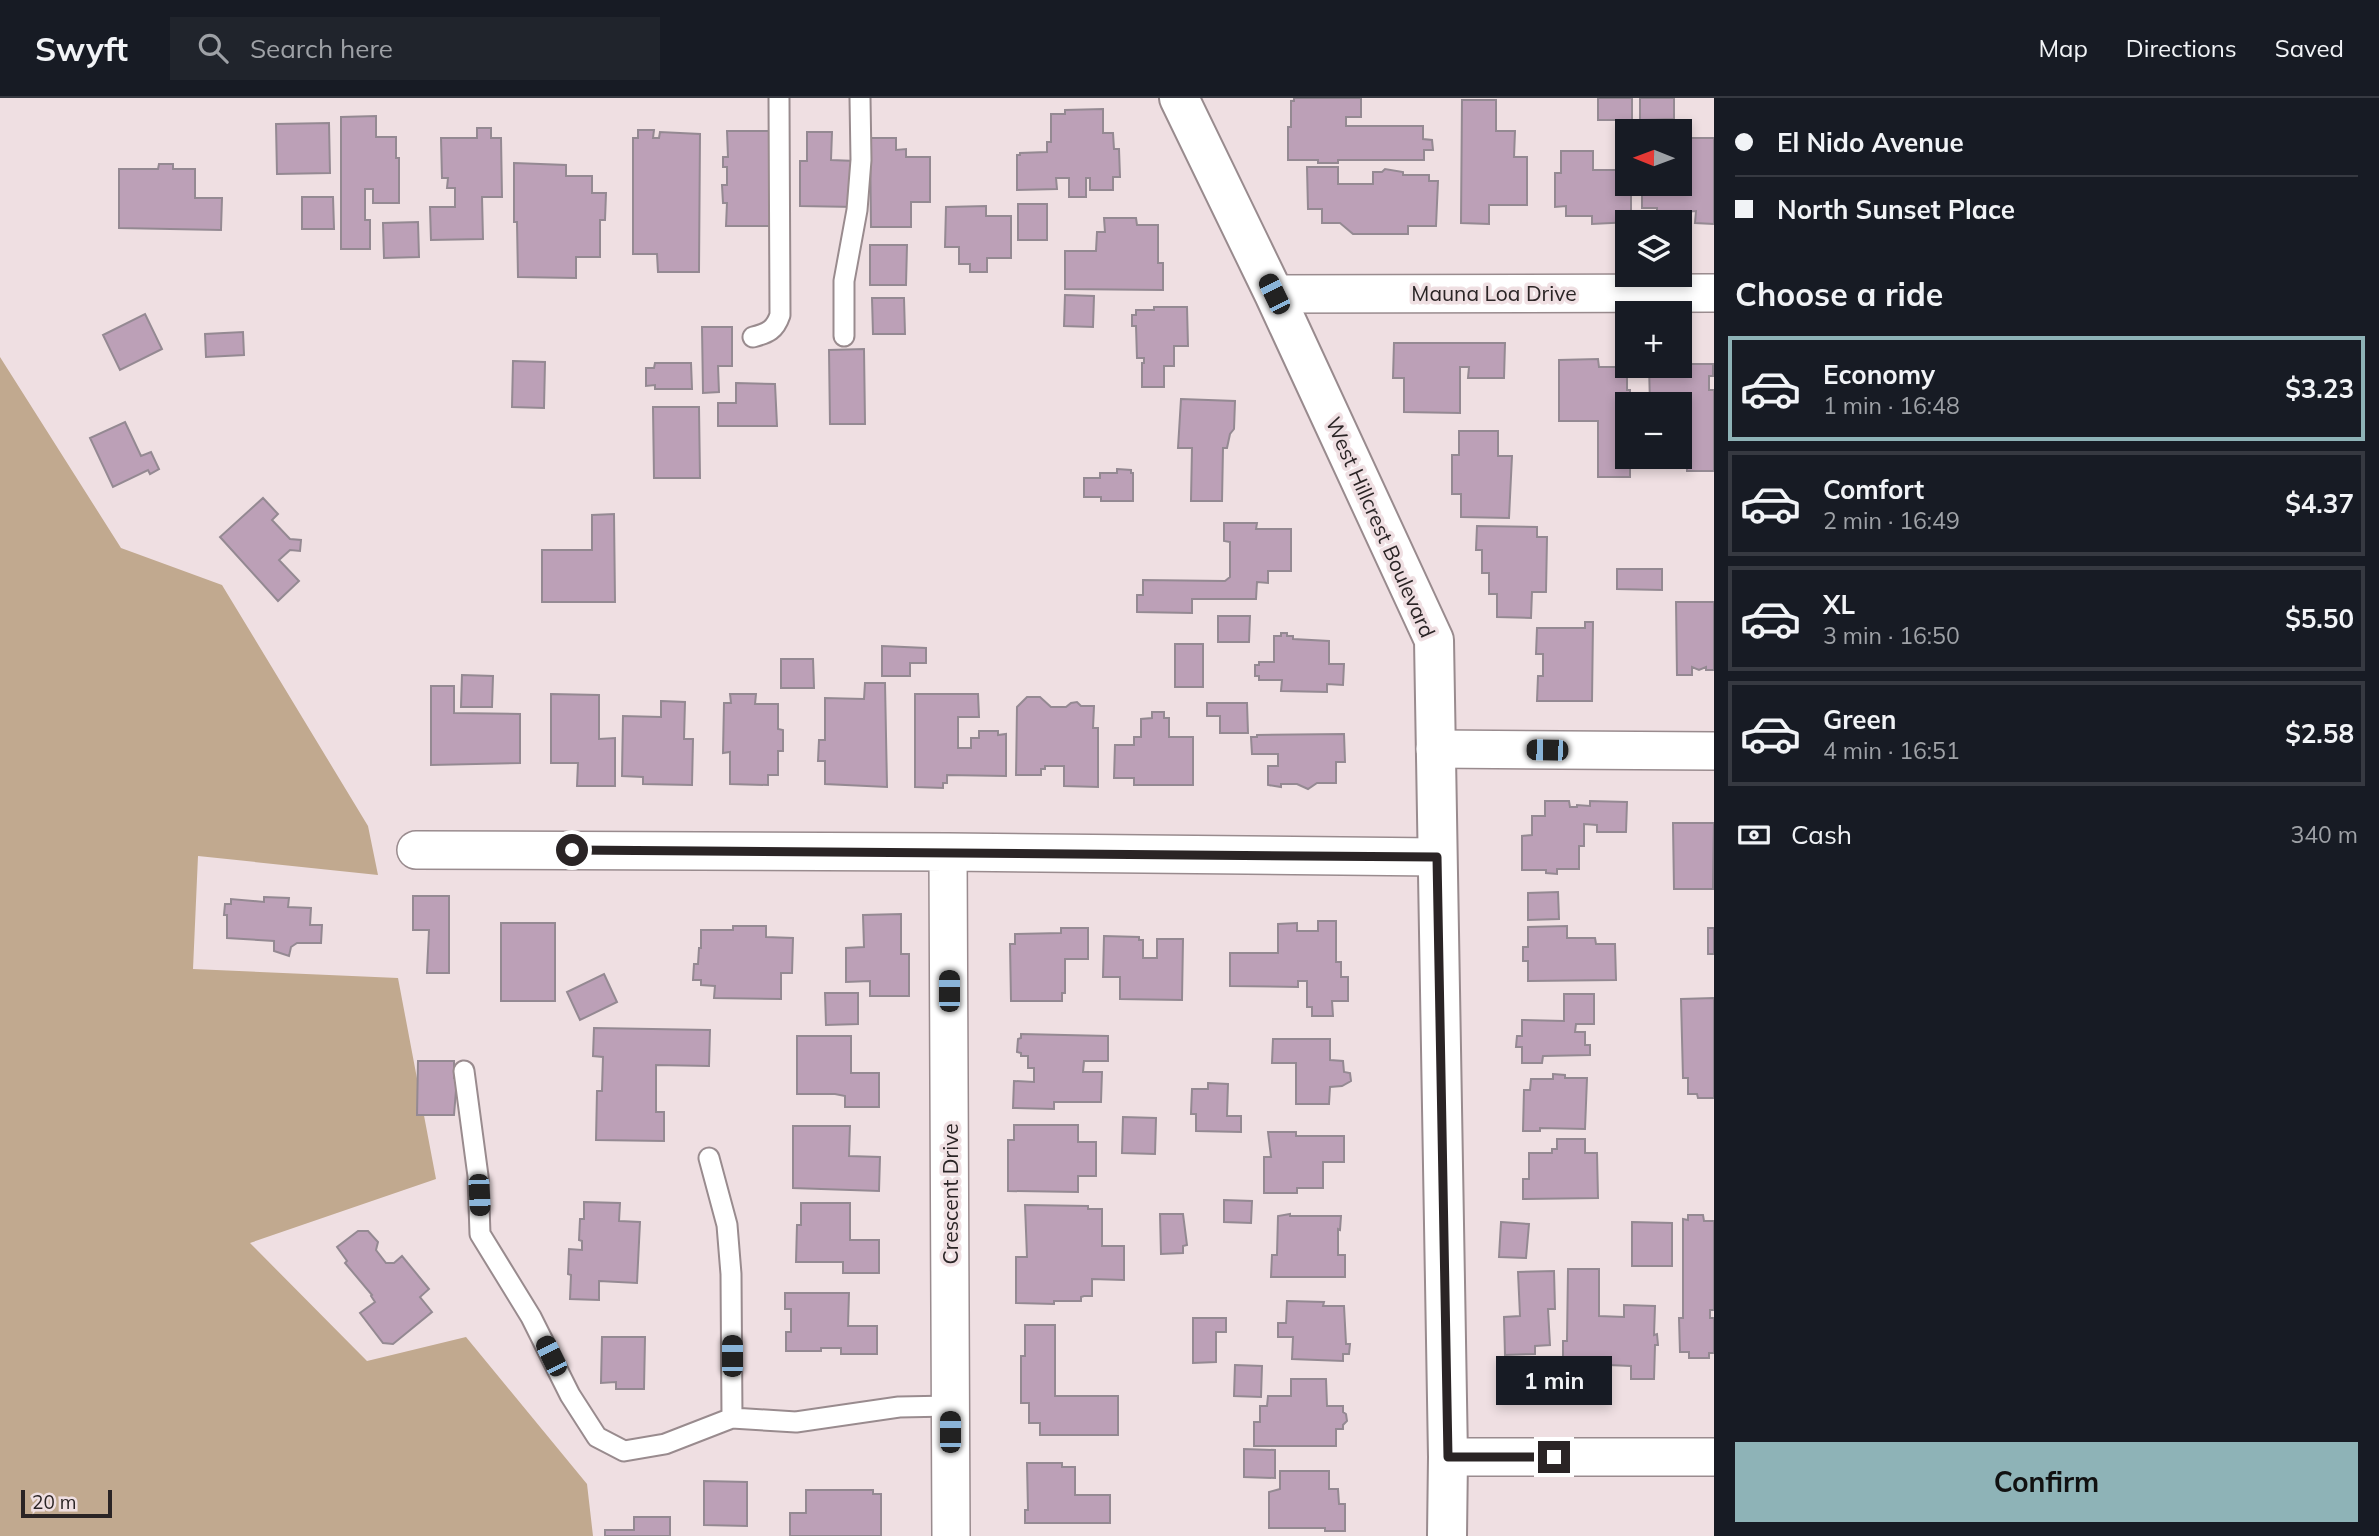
<!DOCTYPE html>
<html lang="en">
<head>
<meta charset="utf-8">
<style>
	body { margin:0; font-family:Mulish,sans-serif; background:#20242c; color:#f1f3f6; height:100vh; display:flex; flex-direction:column; font-size:26px; white-space:nowrap }
	* { box-sizing:border-box; margin:0 }
	p { font-size:23px; color:#9ea1a6 }
	.icon { flex:none; width:38px; height:38px; fill:none; stroke:currentColor; stroke-width:2; stroke-linecap:round; stroke-linejoin:round }
	.map { position:relative; flex:1; overflow:hidden }
	.drawer { display:flex; flex-direction:column; background:#171b24; width:665px }
	.drawer>* { flex:none }
	.hud { display:grid; align-content:center; height:154px; padding:0 21px; background:#171b24 }
	.needle { width:46px; rotate:271deg }
	.tools { position:absolute; left:1615px; top:21px; display:grid; gap:14px }
	.tools a { display:grid; place-items:center; width:77px; height:77px; border-radius:0px; background:#171b24; box-shadow:0 4px 10px #0003; font-size:35px }
	.scale { position:absolute; left:21px; bottom:18px; width:91px; box-sizing:border-box; padding-left:7px; border:4px solid #2a2425; border-top:0; font-size:19px; line-height:24px; white-space:nowrap; color:#2a2425; -webkit-text-stroke:5px #efdfe2; paint-order:stroke }
	.end { position:absolute; width:32px; height:32px; margin:-16px; border:9px solid #2a2425; background:#fff; box-shadow:0 0 0 4px #fff }
	.from { border-radius:50% }
	.bubble { position:absolute; height:49px; border-radius:0px; background:#171b24; box-shadow:0 4px 10px #0003; font-size:23px; font-weight:700; line-height:49px; text-align:center }
	.car { position:absolute; width:21px; height:42px; margin:-21px -10px; border-radius:9px; box-shadow:0 0 5px 2px #0007; background:linear-gradient(#222 24%,#8ab4d8 0 40%,#222 0 76%,#8ab4d8 0 86%,#222 0) }
	.hud b { display:flex; align-items:center; gap:24px; height:66px; font-size:26px }
	.hud b+b { border-top:2px solid #363941 }
	.hud i { width:18px; height:18px; background:#f1f3f6 }
	ul { padding:0; list-style:none }
	li { display:flex; align-items:center; gap:21px; height:105px; margin:0 14px 10px; padding:0 7px; border:4px solid #363941; border-radius:0px }
	li div { flex:1 }
	li b { display:block; font-size:26px }
	li em { font-style:normal; font-weight:700 }
	li.active { border-color:#8eb3b7 }
	li>.icon { width:63px; height:63px; stroke-width:1.5 }
	h2 { padding:0 21px; font-size:32px; line-height:84px }
	.pay { display:flex; align-items:center; gap:18px; height:77px; padding:0 21px; font-size:26px }
	.pay p { margin-inline-start:auto }
	.button { display:flex; gap:14px; margin-top:auto; padding:14px 21px }
	.button a { flex:1; height:80px; border-radius:0px; background:#8eb3b7; color:#111; font-size:28px; font-weight:700; line-height:80px; text-align:center }
	header { display:flex; align-items:center; gap:42px; box-sizing:border-box; height:98px; padding:0 35px; background:#171b24; border-bottom:2px solid #363941 }
	header strong { font-size:33px }
	nav { display:flex; gap:38px; margin-inline-start:auto; font-size:24px }
	.search { width:490px; height:63px; background:#20242c; display:flex; align-items:center; gap:18px; box-sizing:border-box; padding:0 24px; border-radius:0px; color:#9ea1a6; font-size:26px }
	main { display:flex; flex:1; min-height:0 }
	.map>svg:first-child { display:block }
	.forest { fill:#c1a98f }
	.building { fill:#bca0b7; stroke:#948992; stroke-width:2 }
	.lines { fill:none; stroke-linecap:round; stroke-linejoin:round }
	.service-casing { stroke:#998b8e; stroke-width:23 }
	.minor-casing { stroke:#998b8e; stroke-width:40 }
	.tertiary-casing { stroke:#998b8e; stroke-width:42 }
	.service { stroke:#fff; stroke-width:19 }
	.minor { stroke:#fff; stroke-width:37 }
	.tertiary { stroke:#fff; stroke-width:38 }
	.route { stroke:#2a2425; stroke-width:9 }
	.labels { text-anchor:middle; dominant-baseline:central; stroke-width:7; stroke-linejoin:round; paint-order:stroke }
	.street-label { font-size:21px; fill:#2a2425; stroke:#efdfe2 }
</style>
</head>
<body>
<header>
<strong>Swyft</strong>
<div class="search"><svg class="icon" aria-label="search" viewBox="0 0 24 24"><circle cx="10" cy="10" r="6"/><path d="M15 15l6 6"/></svg>Search here</div>
<nav><a>Map</a><a>Directions</a><a>Saved</a></nav>
</header>
<main>
<div class="map">
<svg width="1714" height="1438" viewBox="0 0 1714 1438">
	<rect width="100%" height="100%" fill="#efdfe2"/>
	<path class="forest" d="M0,259L121,450L222,487L368,728L378,777L198,758L193,871L398,880L436,1081L250,1145L367,1263L466,1239L587,1386L593,1438H0Z"/>
	<path class="building" d="M1294,0H1361V19H1346V28H1423V41L1432,42L1433,52H1424V62H1338V65H1318V62H1288V29H1291V3H1294Z
		M1598,0H1632V22H1598Z
		M1640,0H1674V21L1640,22Z
		M1462,2H1496V33H1515L1514,59H1527V107H1489V126L1461,125Z
		M1103,11V35H1113L1114,51H1119L1120,79H1113V92H1090V80H1086V99H1069V80H1056L1057,91L1017,92V57H1020V55L1047,54V44H1051V16H1065V12Z
		M376,18V39H396V60H399V105H373V91H365V122H370V151H341V19Z
		M329,25L330,75L277,76L276,26Z
		M477,30H491V40H501L502,99H482L483,141L431,142L430,109H455V90H447L448,80H442L441,40H477Z
		M638,32H654L653,40H659L660,34L700,36L699,174H658L657,156H633V40H638Z
		M727,33H776L774,128H726L727,105H723L722,87H727V69H723V59H728Z
		M807,34H832L831,62L855,63V109L800,108V63H807Z
		M870,40H896V52L906,51V59H930V104H911V129H871Z
		M1683,40H1714V126L1695,125L1696,113L1664,116V113H1657V110H1642V86H1680V48H1683Z
		M1561,53H1593V72H1628V86H1631V124L1592,126V118H1566V108L1555,109V75H1561Z
		M514,65L566,67V78H592V95H606L605,122H600V159H576V180L518,179L517,124H514Z
		M159,66H173V71H195V100H222L221,132L119,130V71H158Z
		M1307,69H1338V86H1373V74H1382L1385,71L1403,74V77H1429V83H1438L1436,128H1408V136H1353L1340,125H1322V111H1308Z
		M302,99H333L334,131H302Z
		M1018,106H1047V142H1018Z
		M986,108V118H1011V160H987V174H970V166H959V149H945L946,109Z
		M1104,120H1136L1137,127H1158V165H1163V192L1065,191V153H1096L1097,134H1105Z
		M418,124L419,159L384,160L383,125Z
		M870,147H907L906,187H870Z
		M1065,197L1094,198L1093,229L1064,228Z
		M872,200H904L905,236H873Z
		M1154,209H1187L1188,248H1174V268H1164V289H1142V265H1144V260H1137L1136,228H1132V217H1136V212H1154Z
		M145,216L162,251L120,272L103,237Z
		M702,229H732V268H718L719,294L703,295Z
		M243,234L244,257L206,259L205,236Z
		M1394,245H1505L1504,280H1468L1469,269H1460V315L1404,314V280H1393Z
		M864,251L865,326H830L829,252Z
		M1598,261L1599,269H1627V292H1630V306H1628V359H1630V379H1598V323H1559V262Z
		M513,263L545,264L544,310L512,309Z
		M655,265H691L692,291H655V287L646,288V270H654Z
		M1680,266H1713V278H1709V292H1714V373H1687L1686,316H1680V306H1650L1649,268H1680Z
		M736,285L775,286L777,328H718V305H736Z
		M1181,301L1235,303L1234,331L1230,336L1227,350H1223L1222,403H1191L1192,350H1178Z
		M653,309H699L700,380H654Z
		M125,324L141,358L151,354L159,371L150,376L148,372L113,389L90,340Z
		M1459,333H1498V358H1512L1509,420L1461,419V396H1452V357H1459Z
		M1117,371L1131,372V375H1133V403H1101V399H1084V380H1100V375H1117Z
		M263,400L278,416L272,422L290,441L301,442L300,453L290,452L279,462L299,483L278,503L220,439Z
		M614,416L615,504H542V452H592V417Z
		M1224,425H1257L1256,431H1291V473H1268V485L1257,484L1256,501H1192V515L1137,514V497H1143V482L1225,483L1230,479V444L1224,443Z
		M1477,428L1537,429V439H1547L1546,494H1532L1531,520L1497,519V496H1489V475H1482V452H1476Z
		M1617,471H1662V492L1617,491Z
		M1676,504H1714V572H1706V569L1699,572L1692,569V577H1677Z
		M1218,518H1250L1249,544H1218Z
		M1585,524H1593L1592,603H1537L1538,578H1543V556H1536L1537,530H1585Z
		M1281,535H1287V538H1293V541L1329,543V566H1344L1343,587L1327,586V594L1281,593L1282,582H1259V578H1255V567H1259V564H1274V538H1281Z
		M1175,546H1203V589H1175Z
		M882,548L926,550V565H910V578H882Z
		M781,561H813L814,590H781Z
		M462,577L493,578L492,609H461Z
		M865,585H885L887,689L825,686V663H818L819,642H825V600L864,601Z
		M431,588H454V615L520,616V665L431,667Z
		M551,596L599,597V641L615,640V688H577L578,665H551Z
		M730,596H756L755,606H778V631L783,632V653H778V677H768V687L730,686V654L723,655L724,605H731Z
		M915,596H978L979,619H958V650H971V640H979V633H998V637L1006,636V678L947,677V685H943V690L915,689Z
		M1027,599H1040L1051,609H1066L1071,605L1077,604L1081,608H1094L1093,630H1098V689L1064,688V668H1045V671H1041V677H1016L1017,609Z
		M661,603L685,604L684,641H693L692,687L643,686V679L622,678L623,618L661,619Z
		M1207,605H1247L1248,635H1220V618H1207Z
		M1152,614H1164V620H1169V639H1193V687H1134V680H1114L1115,647H1134V639H1141V621L1152,620Z
		M1344,636L1345,664H1336V685H1317L1308,691L1297,686H1281V689L1268,687V668H1278V656H1252L1251,639H1257V637Z
		M1545,703H1569L1570,709H1577V707L1590,708V703L1627,704L1626,734H1597V727L1584,726V748H1579V771H1557V776L1546,775V772H1522V738L1532,737V718H1545Z
		M1673,725H1714L1713,791H1674Z
		M1558,794L1559,821L1528,822V795Z
		M413,798H449V875H427L429,832H413Z
		M264,799L289,800L288,809L311,810L310,827H322L321,845H297L291,849L289,858L274,853V843L227,840V817H224L225,806H231V801L264,804Z
		M901,816V856H909V898H870V883L846,884V850L864,849L863,817Z
		M1318,823H1336V864H1341V879H1348V903H1332L1333,918H1312V909H1307V883H1298V889L1230,888V855H1278V826L1297,825V833H1318Z
		M501,825H555V903H501Z
		M733,828H766V839L793,840L792,875H781V901L714,900L715,888L701,887V882H693L694,866H698L699,850H701V832H733Z
		M1567,828V840H1595L1596,846H1615L1616,882L1528,883V863H1523V849H1528V829Z
		M1061,830H1088V861H1065V895H1062V903H1011L1010,846H1015V836L1061,835Z
		M1708,830H1714V856H1708Z
		M1104,838L1139,839V842H1143V860H1157V841H1183L1182,902L1120,901V879H1103Z
		M604,876L617,904L580,922L567,894Z
		M825,895H858V926L826,927Z
		M1564,896H1594V926H1576L1575,934H1585V947H1590V957L1543,958L1542,965H1522V949H1516L1517,938H1522V922L1564,923Z
		M1714,900V1000H1698L1697,996H1688V980H1683L1681,901Z
		M594,930L710,932L709,968L656,967V1014H664V1043L596,1042L597,993H602L603,959L593,958Z
		M1021,936L1108,938V963H1084L1083,974H1102L1101,1004H1054V1011L1013,1010L1014,983L1034,984V970H1028V958H1021V955L1017,954L1018,941L1021,940Z
		M797,938H851V975H879V1009H845V998L835,996H797Z
		M1273,941H1330V962L1343,963L1344,974L1350,975L1351,983L1342,988L1330,989L1329,1006H1296V965H1272Z
		M418,963H454V980H457L454,1017H417Z
		M1553,976L1565,977V980H1587L1585,1031L1540,1030V1033H1523L1524,992H1530L1531,981H1553Z
		M1208,985L1228,986L1227,1018H1241V1034L1196,1033V1016H1191L1192,991H1208Z
		M1123,1019L1156,1020L1155,1056L1122,1055Z
		M1014,1027H1078V1044H1096V1078H1078V1094L1008,1093V1042H1014Z
		M793,1028H850L849,1058L880,1059L879,1093L793,1090Z
		M1268,1034H1296V1038H1344V1064H1323V1090H1297V1095H1264V1059H1271Z
		M1557,1041H1585V1055H1597L1598,1100L1523,1101V1081H1529V1055H1552V1051H1557Z
		M1224,1102L1252,1103L1251,1125L1224,1124Z
		M584,1104L620,1105L619,1123L640,1124L637,1185L599,1183V1202L570,1201L571,1177L568,1176L569,1151L582,1152V1143L579,1142L580,1121H584Z
		M801,1105H850V1142H879V1175H843V1164H796L797,1127H801Z
		M1025,1107L1088,1108V1111H1102V1148H1124V1182L1092,1181V1198H1084L1081,1199V1203H1054V1206L1016,1205V1159H1027Z
		M1160,1116H1183L1187,1147L1183,1148V1155L1161,1156Z
		M1290,1116V1118H1341L1340,1132L1338,1131V1157H1345V1179H1271L1272,1157H1277L1278,1118Z
		M1688,1117H1703L1704,1123H1714V1212H1710V1220H1714V1255H1709V1260H1689V1254H1680L1679,1220H1683V1121L1688,1122Z
		M1501,1124L1529,1126L1526,1160L1499,1159Z
		M1632,1124L1672,1125V1168H1632Z
		M358,1133H368L378,1144L376,1152L386,1165H394L402,1158L429,1191L420,1199L432,1214L393,1246L383,1245L360,1215L375,1204L371,1198L372,1197L345,1165L347,1163L337,1149Z
		M1568,1171H1599V1218L1624,1219V1207L1655,1208L1654,1237L1657,1236L1658,1247H1655L1654,1281H1631V1268L1563,1265V1243H1567Z
		M1554,1173L1555,1211H1548L1550,1247L1535,1248V1256L1505,1257L1504,1219L1520,1218L1518,1174Z
		M785,1195H849L848,1228H877V1256H841V1250H821V1253H786V1234H791V1211H785Z
		M1287,1203L1324,1204L1323,1208H1344L1346,1246H1350L1349,1256H1343V1263L1292,1261L1293,1239H1278V1225H1286Z
		M1193,1220H1226V1234H1216V1264L1193,1265Z
		M1025,1227H1055V1298H1118V1337H1040V1325H1029V1305H1021V1258H1025Z
		M602,1239H645L644,1291H616V1284L601,1285Z
		M1235,1267L1262,1268L1261,1299L1234,1298Z
		M1291,1281H1326L1327,1308H1343V1314L1346,1316L1347,1323L1343,1327V1331H1336V1348H1254V1324H1260V1308H1267L1268,1298H1291Z
		M1244,1351L1275,1352V1380L1244,1379Z
		M1027,1365H1062V1369H1075V1397H1110V1425H1025V1412H1028Z
		M1280,1373H1329V1391H1338L1339,1406H1345V1433H1325V1430H1269V1394L1280,1391Z
		M704,1383L747,1384V1428L704,1427Z
		M806,1392H873V1396H881V1438H790V1415H806Z
		M634,1419H670V1438H605V1432H634Z"/>
	<g class="lines">
		<defs>
			<path id="service" d="M844,238V183L857,112L861,62L860,0
				M753,239C768,235 775,232 780,217L779,0
				M464,973L478,1078L480,1136L531,1219L570,1297L597,1339L624,1353L665,1346L732,1320
				M709,1060L727,1127L731,1176L732,1320L796,1324L899,1309L950,1308"/>
			<path id="minor" d="M1274,196L1714,195
				M1435,651L1714,653
				M416,752L948,754L1437,759
				M948,754L951,1438
				M1448,1359H1714"/>
			<path id="tertiary" d="M1179,0L1274,196L1434,542L1448,1359L1447,1438"/>
		</defs>
		<use href="#service" class="service-casing"/>
		<use href="#minor" class="minor-casing"/>
		<use href="#tertiary" class="tertiary-casing"/>
		<use href="#service" class="service"/>
		<use href="#minor" class="minor"/>
		<use href="#tertiary" class="tertiary"/>
	</g>
	<g class="lines">
		<path class="route" d="M572,752L1437,759L1448,1359H1554"/>
	</g>
	<g class="labels">
		<g class="street-label">
			<text x="1494" y="195">Mauna Loa Drive</text>
			<text transform="translate(1381 429) rotate(66)">West Hillcrest Boulevard</text>
			<text transform="translate(950 1096) rotate(-90)">Crescent Drive</text>
		</g>
	</g>
</svg>
<div class="tools">
<a><svg class="needle" viewBox="-14 -14 28 28"><path d="M0-13l5 13h-10z" fill="#e53935"/><path d="M0 13l5-13h-10z" fill="#9ea1a6"/></svg></a>
<a><svg class="icon" aria-label="layers" viewBox="0 0 24 24"><path d="M12 4l9 5-9 5-9-5zM3 14l9 5 9-5"/></svg></a>
<a>+</a>
<a>−</a>
</div>
<div class="scale">20 m</div>
<i class="end from" style="left:572px;top:752px"></i>
<i class="end" style="left:1554px;top:1359px"></i>
<div class="bubble" style="left:1496px;top:1258px;width:116px">1 min</div>
<i class="car" style="left:1274px;top:196px;rotate:334deg"></i>
<i class="car" style="left:1547px;top:652px;rotate:271deg"></i>
<i class="car" style="left:949px;top:893px;rotate:0deg"></i>
<i class="car" style="left:479px;top:1097px;rotate:177deg"></i>
<i class="car" style="left:551px;top:1258px;rotate:334deg"></i>
<i class="car" style="left:732px;top:1258px;rotate:0deg"></i>
<i class="car" style="left:950px;top:1334px;rotate:0deg"></i>
</div>
<section class="drawer">
<div class="hud">
<b><i class="from"></i>El Nido Avenue</b>
<b><i></i>North Sunset Place</b>
</div>
<h2>Choose a ride</h2>
<ul>
<li class="active"><svg class="icon" aria-label="car" viewBox="0 0 24 24"><path d="M5 17H2v-5l4-1 3-4h7l3 4 3 1v5h-3M9 17h6M6 11h13"/><circle cx="7" cy="17" r="2"/><circle cx="17" cy="17" r="2"/></svg><div><b>Economy</b><p>1 min · 16:48</p></div><em>$3.23</em></li>
<li><svg class="icon" aria-label="car" viewBox="0 0 24 24"><path d="M5 17H2v-5l4-1 3-4h7l3 4 3 1v5h-3M9 17h6M6 11h13"/><circle cx="7" cy="17" r="2"/><circle cx="17" cy="17" r="2"/></svg><div><b>Comfort</b><p>2 min · 16:49</p></div><em>$4.37</em></li>
<li><svg class="icon" aria-label="car" viewBox="0 0 24 24"><path d="M5 17H2v-5l4-1 3-4h7l3 4 3 1v5h-3M9 17h6M6 11h13"/><circle cx="7" cy="17" r="2"/><circle cx="17" cy="17" r="2"/></svg><div><b>XL</b><p>3 min · 16:50</p></div><em>$5.50</em></li>
<li><svg class="icon" aria-label="car" viewBox="0 0 24 24"><path d="M5 17H2v-5l4-1 3-4h7l3 4 3 1v5h-3M9 17h6M6 11h13"/><circle cx="7" cy="17" r="2"/><circle cx="17" cy="17" r="2"/></svg><div><b>Green</b><p>4 min · 16:51</p></div><em>$2.58</em></li>
</ul>
<div class="pay"><svg class="icon" aria-label="cash" viewBox="0 0 24 24"><path d="M3 7h18v10H3z"/><circle cx="12" cy="12" r="2"/></svg>Cash<p>340 m</p></div>
<div class="button"><a>Confirm</a></div>
</section>
</main>
</body>
</html>
